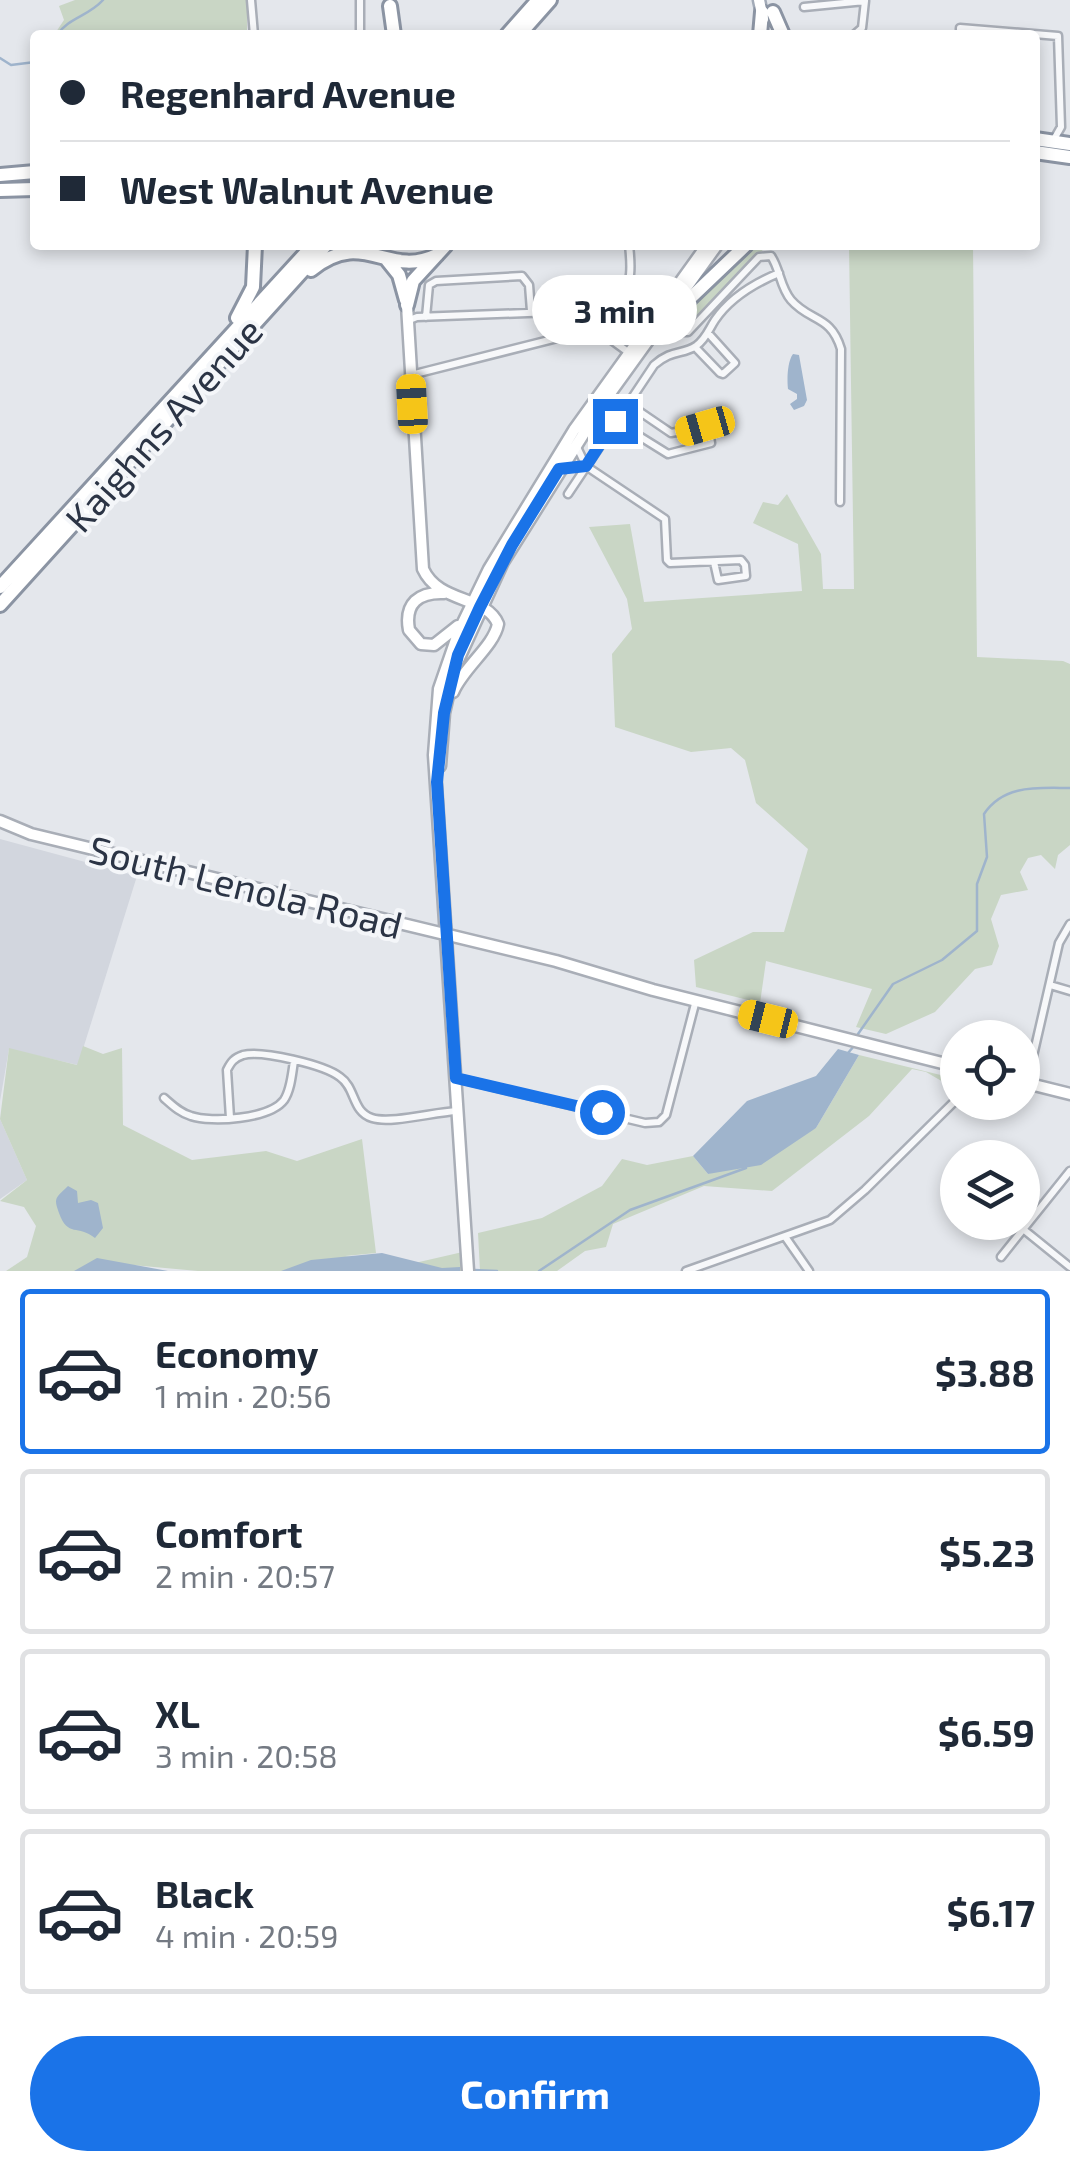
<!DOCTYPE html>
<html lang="en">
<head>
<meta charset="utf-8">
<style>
	body { margin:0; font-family:"Exo 2",sans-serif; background:#f6f6f7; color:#1f2937; height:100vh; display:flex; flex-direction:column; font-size:38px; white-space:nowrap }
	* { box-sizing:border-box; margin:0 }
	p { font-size:32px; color:#747a83 }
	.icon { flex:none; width:55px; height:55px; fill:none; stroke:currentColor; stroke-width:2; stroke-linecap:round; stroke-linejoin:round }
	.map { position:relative; height:1271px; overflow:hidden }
	.sheet { display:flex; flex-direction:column; background:#fff; flex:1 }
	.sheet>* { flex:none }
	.guide { position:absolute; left:30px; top:30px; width:1010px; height:220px; border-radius:10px; box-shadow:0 5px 15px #0003; display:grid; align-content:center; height:220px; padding:0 30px; background:#fff }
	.fabs { position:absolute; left:940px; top:1020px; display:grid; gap:20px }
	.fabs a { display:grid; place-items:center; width:100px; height:100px; border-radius:50%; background:#fff; box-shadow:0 5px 15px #0003; font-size:50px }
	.end { position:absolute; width:45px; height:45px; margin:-22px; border:12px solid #1a73e8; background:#fff; box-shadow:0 0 0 5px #fff }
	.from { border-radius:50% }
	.bubble { position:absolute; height:70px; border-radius:35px; background:#fff; box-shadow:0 5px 15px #0003; font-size:32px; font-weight:700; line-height:70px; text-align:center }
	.car { position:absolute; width:30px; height:60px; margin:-30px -15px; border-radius:12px; box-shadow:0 0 8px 2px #0007; background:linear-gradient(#f5c518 24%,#345 0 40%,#f5c518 0 76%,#345 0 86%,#f5c518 0) }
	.guide b { display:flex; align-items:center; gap:35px; height:95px; font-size:38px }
	.guide b+b { border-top:2px solid #e0e1e3 }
	.guide i { width:25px; height:25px; background:#1f2937 }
	ul { padding:18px 0 0; list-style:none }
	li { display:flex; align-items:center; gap:30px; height:165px; margin:0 20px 15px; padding:0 10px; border:5px solid #e0e1e3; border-radius:10px }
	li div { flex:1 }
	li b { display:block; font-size:38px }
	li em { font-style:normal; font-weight:700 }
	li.active { border-color:#1a73e8 }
	li>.icon { width:90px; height:90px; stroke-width:1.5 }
	.cta { display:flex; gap:20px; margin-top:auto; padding:20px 30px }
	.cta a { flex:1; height:115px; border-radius:60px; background:#1a73e8; color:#fff; font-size:40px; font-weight:700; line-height:115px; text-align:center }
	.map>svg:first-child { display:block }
	.built { fill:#d2d6de }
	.green { fill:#c9d6c5 }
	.water { fill:#9fb4cc }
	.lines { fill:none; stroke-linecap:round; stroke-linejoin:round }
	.stream { stroke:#9fb4cc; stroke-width:2.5 }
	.street-casing { stroke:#a9aeb7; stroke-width:11 }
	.secondary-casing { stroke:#a9aeb7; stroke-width:15 }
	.primary-casing { stroke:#a3abb8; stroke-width:15 }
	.highway-casing { stroke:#8b94a3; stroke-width:18 }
	.street { stroke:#f7f8fa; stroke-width:6 }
	.secondary { stroke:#fff; stroke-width:10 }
	.primary { stroke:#fff; stroke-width:10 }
	.highway { stroke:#fff; stroke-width:12 }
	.route { stroke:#1a73e8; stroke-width:12 }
	.labels { text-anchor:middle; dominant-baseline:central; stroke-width:8; stroke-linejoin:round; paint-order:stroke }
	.street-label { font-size:38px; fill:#2b3445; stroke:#f4f6f9 }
</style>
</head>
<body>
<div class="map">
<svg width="1070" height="1271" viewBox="0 0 1070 1271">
	<rect width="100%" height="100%" fill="#e4e7ec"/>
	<path class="built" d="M0,839L137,876L78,1065L9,1049L0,1101Z
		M0,1119L27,1180L0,1199Z"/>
	<path class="green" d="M75,0H247V35H54L64,20L59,6Z
		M732,245H767L693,330L679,332L673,327Z
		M849,245H973L977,657L1063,661L1070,664V845L1058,855L1055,869L1041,855L1028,858L1020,872L1028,890L1001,895L991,919L999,946L992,965L975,969L935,1012L886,1034L856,1027L872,989L766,961L760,1003L696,987L694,960L753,932H784L808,849L756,803L745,760L731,748L691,752L615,727L612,654L632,629L627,599L589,527L630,524L644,602L802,591L798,544L753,523L763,502L778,505L787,494L821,554L823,589H854Z
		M83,1046L103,1054L122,1048L123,1125L192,1160L266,1151L297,1161L362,1139L376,1253L345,1256L406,1265L467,1251V1271H198L110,1263L144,1271H6L27,1257L36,1226L24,1207L0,1201L27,1180L0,1119L9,1048L77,1065Z
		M859,1055L957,1079V1090L926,1072L912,1069L869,1116L772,1191L704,1186L613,1224L606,1247L585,1251L557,1271H480L478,1233L542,1218L602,1186L622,1159L647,1165L693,1156L708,1174L816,1128Z"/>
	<path class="water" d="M793,354L799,355L807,400L804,406L794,410L790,404L797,399V394L788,389C787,381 787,362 793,354Z
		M838,1049L859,1055L816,1128L761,1165L708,1174L693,1156L747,1101L816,1076Z
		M68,1186L77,1191L78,1203L91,1200L98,1203L103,1228L95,1238C78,1224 68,1238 59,1213C53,1197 56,1198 68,1186Z
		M382,1253L442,1268L460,1267V1271H281L311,1260Z
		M97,1258L168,1271H74Z"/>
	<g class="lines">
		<path class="stream" d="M57,35C68,18 89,16 103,0
			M0,58L11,65L35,62
			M858,1034L893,984L942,960L977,931V884L987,857L984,814C1004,784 1038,788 1070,788
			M848,1053L854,1046
			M474,1270L497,1271
			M539,1271L630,1210L746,1168"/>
		<defs>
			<path id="street" d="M251,0L254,35
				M804,7L865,1
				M360,35V0
				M854,35L862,28L865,1
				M960,35V28L1058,36L1061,127L1053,141
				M426,317L429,285L436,281L522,276L529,285L531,311
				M407,321L417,317L553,312L560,337
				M663,321L680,332H688L759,257L771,256C780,269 780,287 791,300C810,322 831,315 841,349L840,502
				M695,347L720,373L723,374L735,363L708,333
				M628,352L602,333C602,310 623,300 629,280C632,269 630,256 629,245
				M411,375L581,332L602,333
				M615,421L668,454L711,443L708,426L671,433L627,403
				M576,445L586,466L665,519L667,560L670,563L741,560L745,565L746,576L718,580L714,562
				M568,494L654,365C672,349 682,355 696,346C706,339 709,329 715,320C730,298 755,283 779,273
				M1050,985L1070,991
				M456,1078L645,1123L659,1122L666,1115L696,1000
				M1027,1082L1059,943L1070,924
				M164,1098C172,1105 180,1113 191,1116C211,1123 270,1119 284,1100C291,1090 292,1073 294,1061
				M230,1118L227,1070C231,1062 234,1058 243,1055C262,1050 325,1065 340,1077C356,1088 352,1112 372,1118C391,1124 434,1112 457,1111
				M1023,1229L1070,1267
				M786,1238L809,1271
				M1001,1257L1070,1171
				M686,1271L830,1220L865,1190L958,1098"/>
			<path id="secondary" d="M407,305L423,569C439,604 486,595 498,624C494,646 463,668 453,692
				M444,593C419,592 404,603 409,630L421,644L434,645L458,626
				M440,766L444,713L454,669L503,562L603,403L717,245
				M0,821L31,834L556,961L653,990L958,1067
				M1022,1082L1070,1094
				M468,1271L434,755L439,689L459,631L489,569L574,430L707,245"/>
			<path id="primary" d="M759,0L763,19"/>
			<path id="highway" d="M390,6L394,35
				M773,12L783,35
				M507,35L538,0
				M519,35L550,0
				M760,35L762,12
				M1035,139L1070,144
				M1035,152L1070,157
				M0,175L35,172
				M0,190L35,189
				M387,260L399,275L406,300
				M311,270C364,227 387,279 437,255
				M407,305L413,281L446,245
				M237,318L253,287L255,245
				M661,320L680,308L746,245
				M0,587L313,245
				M0,605L326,245"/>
		</defs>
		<use href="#street" class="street-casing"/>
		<use href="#secondary" class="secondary-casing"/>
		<use href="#primary" class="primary-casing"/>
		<use href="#highway" class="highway-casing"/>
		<use href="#street" class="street"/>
		<use href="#secondary" class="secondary"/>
		<use href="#primary" class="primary"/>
		<use href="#highway" class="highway"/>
	</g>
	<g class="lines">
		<path class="route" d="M602,1112L456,1078L437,782L444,713L458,655L480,607L512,545L559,469L586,466L615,421"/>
	</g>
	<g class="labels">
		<g class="street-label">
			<text transform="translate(163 424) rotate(-48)">Kaighns Avenue</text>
			<text transform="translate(246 886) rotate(14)">South Lenola Road</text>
		</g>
	</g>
</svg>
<div class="fabs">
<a><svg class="icon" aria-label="locate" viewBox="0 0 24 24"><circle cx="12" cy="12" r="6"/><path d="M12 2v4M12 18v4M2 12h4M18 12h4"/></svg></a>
<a><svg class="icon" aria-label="layers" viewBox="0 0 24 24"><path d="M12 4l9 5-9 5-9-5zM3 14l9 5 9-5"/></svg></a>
</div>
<i class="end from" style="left:602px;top:1112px"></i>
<i class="end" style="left:615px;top:421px"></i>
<div class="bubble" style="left:532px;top:275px;width:165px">3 min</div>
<i class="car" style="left:412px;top:404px;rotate:357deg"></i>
<i class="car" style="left:705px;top:426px;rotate:254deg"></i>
<i class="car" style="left:768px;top:1019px;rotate:284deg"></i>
<div class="guide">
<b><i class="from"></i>Regenhard Avenue</b>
<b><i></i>West Walnut Avenue</b>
</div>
</div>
<section class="sheet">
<ul>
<li class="active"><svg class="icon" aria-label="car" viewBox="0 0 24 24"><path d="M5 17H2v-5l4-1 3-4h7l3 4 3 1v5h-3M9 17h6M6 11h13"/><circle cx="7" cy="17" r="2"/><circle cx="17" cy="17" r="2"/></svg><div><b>Economy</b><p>1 min · 20:56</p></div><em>$3.88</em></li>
<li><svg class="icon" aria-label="car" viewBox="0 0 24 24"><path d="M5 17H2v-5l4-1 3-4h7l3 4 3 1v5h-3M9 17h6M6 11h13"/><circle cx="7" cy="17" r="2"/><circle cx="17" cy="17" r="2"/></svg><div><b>Comfort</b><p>2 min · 20:57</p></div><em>$5.23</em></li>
<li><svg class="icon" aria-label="car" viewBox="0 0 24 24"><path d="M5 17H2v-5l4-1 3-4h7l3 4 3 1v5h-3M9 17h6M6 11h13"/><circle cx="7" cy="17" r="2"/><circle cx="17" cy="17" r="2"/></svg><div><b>XL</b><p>3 min · 20:58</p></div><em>$6.59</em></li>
<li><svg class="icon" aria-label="car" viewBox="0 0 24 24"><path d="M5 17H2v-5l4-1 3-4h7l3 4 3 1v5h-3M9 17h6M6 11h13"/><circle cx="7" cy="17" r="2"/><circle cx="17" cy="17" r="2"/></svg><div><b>Black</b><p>4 min · 20:59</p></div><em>$6.17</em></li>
</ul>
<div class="cta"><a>Confirm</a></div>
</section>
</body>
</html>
